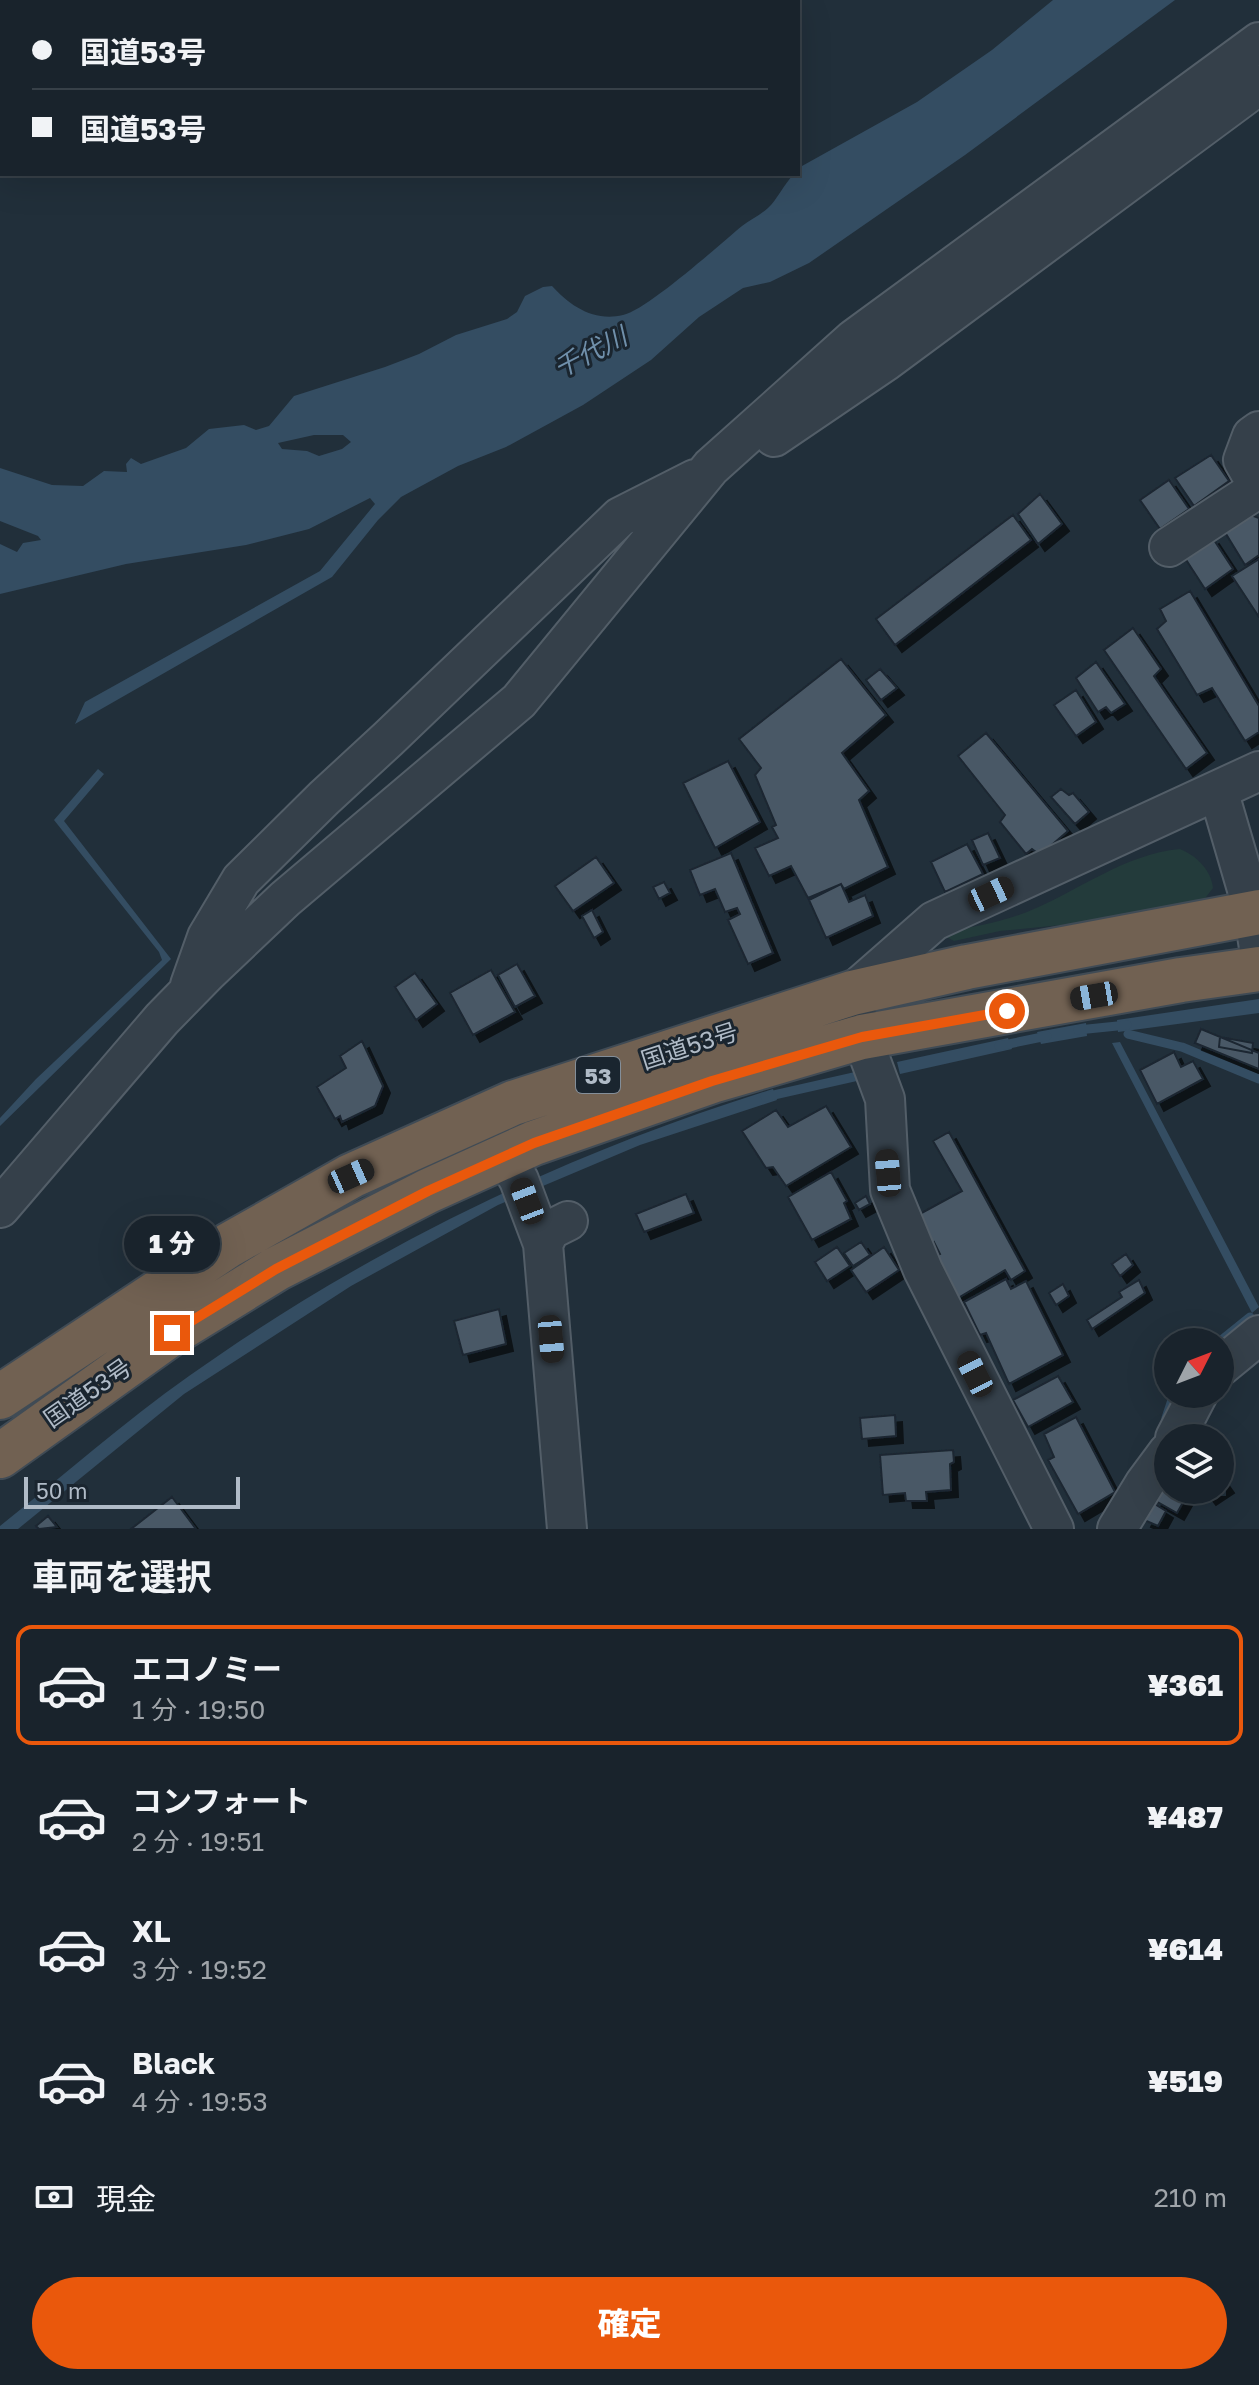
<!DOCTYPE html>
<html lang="ja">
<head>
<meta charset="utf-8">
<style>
	body { margin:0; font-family:"Golos Text","Noto Sans JP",sans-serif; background:#262f38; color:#f1f3f6; height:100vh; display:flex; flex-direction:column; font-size:30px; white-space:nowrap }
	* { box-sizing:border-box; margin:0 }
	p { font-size:26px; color:#9fa4a9 }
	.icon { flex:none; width:44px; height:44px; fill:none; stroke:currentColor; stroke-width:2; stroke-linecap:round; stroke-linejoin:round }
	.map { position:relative; height:1529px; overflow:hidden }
	.side { display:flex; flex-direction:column; background:#19232c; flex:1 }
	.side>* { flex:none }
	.top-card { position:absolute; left:0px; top:0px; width:800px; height:176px; box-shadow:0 8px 32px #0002,0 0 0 2px #374048; display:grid; align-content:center; height:176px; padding:0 32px; background:#19232c }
	.needle { width:52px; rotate:48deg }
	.fabs { position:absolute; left:1154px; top:1328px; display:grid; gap:16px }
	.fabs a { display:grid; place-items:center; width:80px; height:80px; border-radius:50%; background:#19232c; box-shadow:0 8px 32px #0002,0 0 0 2px #374048; font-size:40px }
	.scale { position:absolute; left:24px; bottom:20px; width:216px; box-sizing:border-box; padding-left:8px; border:4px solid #b0bbc7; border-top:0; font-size:22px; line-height:28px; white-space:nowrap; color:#b0bbc7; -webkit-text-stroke:6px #1a252f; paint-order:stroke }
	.end { position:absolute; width:36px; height:36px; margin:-18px; border:10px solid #ea580c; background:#fff; box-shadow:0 0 0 4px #fff }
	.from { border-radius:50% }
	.bubble { position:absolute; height:56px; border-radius:28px; background:#19232c; box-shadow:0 8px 32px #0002,0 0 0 2px #374048; font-size:26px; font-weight:800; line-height:56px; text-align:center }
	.car { position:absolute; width:24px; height:48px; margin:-24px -12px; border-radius:10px; box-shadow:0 0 6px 2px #0007; background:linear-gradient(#222 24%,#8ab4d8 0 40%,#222 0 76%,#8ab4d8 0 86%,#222 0) }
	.top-card b { display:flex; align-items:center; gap:28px; height:76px; font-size:30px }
	.top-card b+b { border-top:2px solid #374048 }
	.top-card i { width:20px; height:20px; background:#f1f3f6 }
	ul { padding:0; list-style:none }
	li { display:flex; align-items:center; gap:24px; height:120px; margin:0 16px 12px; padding:0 16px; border:4px solid transparent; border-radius:16px }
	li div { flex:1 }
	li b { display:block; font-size:30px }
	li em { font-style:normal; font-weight:800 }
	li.active { border-color:#ea580c }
	li>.icon { width:72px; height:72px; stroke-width:1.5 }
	h2 { padding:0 32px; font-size:36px; line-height:96px }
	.pay { display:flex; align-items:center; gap:20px; height:88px; padding:0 32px; font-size:30px }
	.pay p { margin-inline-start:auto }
	.button { display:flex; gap:16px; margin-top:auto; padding:16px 32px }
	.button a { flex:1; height:92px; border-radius:48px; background:#ea580c; color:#fff; font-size:32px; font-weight:800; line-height:92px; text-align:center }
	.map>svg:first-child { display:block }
	.green { fill:#233b3b }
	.water { fill:#344d62; fill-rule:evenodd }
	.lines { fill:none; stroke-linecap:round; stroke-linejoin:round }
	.stream { stroke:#344d62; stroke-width:9 }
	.building { fill:#4a5966; stroke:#1c2731; stroke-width:2; filter:url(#shadow) }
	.minor-casing { stroke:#535e68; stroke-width:42 }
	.highway-casing { stroke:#404b55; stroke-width:48 }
	.minor { stroke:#35404a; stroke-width:38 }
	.highway { stroke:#716152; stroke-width:44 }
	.route { stroke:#ea580c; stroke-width:10 }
	.labels { text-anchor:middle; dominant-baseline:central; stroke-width:6; stroke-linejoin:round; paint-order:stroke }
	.shield { fill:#1a252f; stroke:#838e99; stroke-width:2 }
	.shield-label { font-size:22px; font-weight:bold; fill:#b0bbc7 }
	.street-label { font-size:24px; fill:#b0bbc7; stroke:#1a252f }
	.water-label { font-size:26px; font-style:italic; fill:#7090ab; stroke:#1a252f }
</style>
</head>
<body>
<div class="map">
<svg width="1259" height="1529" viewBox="0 0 1259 1529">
	<defs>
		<filter id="shadow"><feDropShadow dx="7" dy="7" stdDeviation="0" flood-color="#0009"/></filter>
	</defs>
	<rect width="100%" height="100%" fill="#212f3a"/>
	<path class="green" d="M1180,849C1197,856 1211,870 1213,888L1203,901L1071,924L1000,931L954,941L943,935L949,931C974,927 1002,922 1027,912C1077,892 1124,854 1180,849Z"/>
	<path class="water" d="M1053,0H1175L965,155L809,263L770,282L743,288L699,317L651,360L583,405L506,447L458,466L401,497L378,520L332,577L75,724L85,702L320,571L375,504L370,498L309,529L246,545L126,564L0,594V544L17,552L23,543L41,540L38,536L0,521V468L52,485L83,486L104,471L127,472L126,464L131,458L141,464L186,448L209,429L244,425L256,430L269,426L294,396L385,367L419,354L456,335L507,319L517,312L525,296L543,287L552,286C570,306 594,322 623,315C647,310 719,245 742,226C750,220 760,215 768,208C777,200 784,184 794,174H798L802,166L917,102L992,50ZM314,435H343L351,442L342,449L319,456L307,451L282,449L278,443Z
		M98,769L104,774L64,821L171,959L0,1126V1118L36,1079L162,960L159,952L54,820Z
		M1259,999V1013L1118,1032L1117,1020Z
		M1086,1023L1087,1036L1041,1044L1037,1032Z
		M1008,1038L1012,1049L900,1074L897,1062Z
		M1120,1042L1259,1307L1252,1313L1112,1043Z
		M773,1089L777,1100L640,1145L498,1205L351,1286L184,1394L18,1529H0V1526C63,1476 124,1422 189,1376C368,1249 564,1154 773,1089Z"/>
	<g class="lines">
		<path class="stream" d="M1078,1030L1127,1025
			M1128,1034L1182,1047L1259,1079
			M999,1046L1047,1036
			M765,1097L867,1074
			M1219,1342L1250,1317
			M1166,1418L1174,1394"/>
	</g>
	<path class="building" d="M1211,455L1229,481L1194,506L1175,478Z
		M1169,480L1189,509L1160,529L1140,500Z
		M1040,494L1062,524L1038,544L1018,514Z
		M1248,514L1259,518V555L1245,565L1223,529Z
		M1013,515L1031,540L895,645L876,619Z
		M1212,537L1233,569L1205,589L1183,555Z
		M1259,559V617L1232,576Z
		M1190,591L1259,706V732L1245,741L1212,688L1197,695L1157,629L1166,621L1160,609Z
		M1133,628L1161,669L1154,676L1207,753L1186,769L1104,650Z
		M841,659L886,715L842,753L869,791L859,800L888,867L844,889L841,884L808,898L791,866L769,876L755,848L778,838L772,827L776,825L755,775L761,768L739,739Z
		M1096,662L1125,704L1111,713L1106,707L1098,712L1076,678Z
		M880,669L897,688L881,700L866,680Z
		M1076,690L1096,722L1076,736L1054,705Z
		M986,733L1068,831L1040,855L1032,849L1026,854L1000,822L1005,815L958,756Z
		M728,761L760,822L715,848L683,783Z
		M1061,789L1069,795L1073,793L1089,812L1075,824L1051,797Z
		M988,833L1000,858L983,865L972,840Z
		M967,844L983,874L945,892L931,862Z
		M731,853L773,953L748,964L728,920L740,914L737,908L725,912L715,889L700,895L690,870Z
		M596,857L614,883L573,911L555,886Z
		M664,882L670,893L659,899L653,887Z
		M841,884L849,902L865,895L873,916L826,938L809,900Z
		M592,910L603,932L594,938L582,916Z
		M517,964L535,996L515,1007L498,975Z
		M491,970L515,1012L473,1035L450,993Z
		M415,973L437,1004L416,1020L395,987Z
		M1201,1029L1259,1053V1069L1195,1043Z
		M1220,1037L1253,1043L1252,1053L1219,1047Z
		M362,1041L383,1086L375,1106L342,1122L340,1116L335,1119L317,1087L346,1068L340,1056Z
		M1174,1052L1181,1067L1193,1061L1203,1079L1157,1104L1140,1070Z
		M826,1106L851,1147L786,1186L773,1167L766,1168L742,1131L776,1110L788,1127Z
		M949,1132L1025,1271L1011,1280L1005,1270L953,1301L932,1258L940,1254L934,1242L929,1246L916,1216L962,1191L933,1141Z
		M831,1172L847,1201L844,1203L851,1219L812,1240L788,1197Z
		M686,1194L694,1213L644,1232L636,1214Z
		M866,1196L870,1204L859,1210L855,1203Z
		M861,1242L870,1255L853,1266L844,1253Z
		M837,1247L850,1266L827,1281L815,1262Z
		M884,1247L899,1270L866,1292L851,1270Z
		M1126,1254L1133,1265L1120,1276L1112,1264Z
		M1006,1279L1011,1289L1026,1281L1063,1355L1009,1384L986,1333L980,1335L964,1302Z
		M1139,1280L1145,1293L1092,1329L1087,1320L1122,1297L1119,1292Z
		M1063,1284L1069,1296L1056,1305L1049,1293Z
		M499,1309L506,1344L463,1355L454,1321Z
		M1058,1376L1073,1402L1028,1427L1013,1400Z
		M895,1415L896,1436L862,1439L860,1418Z
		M1076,1417L1115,1492L1078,1514L1048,1460L1054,1457L1044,1434Z
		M953,1450L954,1462L950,1464L951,1490L926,1492L927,1501H906L905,1493L883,1495L880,1455Z
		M1168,1476V1490H1190L1177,1513L1154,1500Z
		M1220,1476L1227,1486L1209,1498L1203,1490H1220Z
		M172,1497L196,1529H131Z
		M1153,1503L1166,1511L1158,1526L1144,1520Z
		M48,1516L57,1527L39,1529L36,1526Z"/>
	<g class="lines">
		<defs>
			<path id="minor" d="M1259,431L1252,436L1243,460L1259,488
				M774,437L886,361L1259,85
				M1169,547L1259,488
				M1218,790L1253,910L1259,948
				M190,985L207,937L241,880L324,798L388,739L620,517L695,479
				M505,1156L519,1180L543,1244
				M0,1208L162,1019L207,973L285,899L519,701L711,467L854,339L1259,42
				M1220,1367L1259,1335
				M1175,1438L1198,1394
				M567,1529L543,1244L550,1230L568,1221
				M1054,1529L923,1270L890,1190L885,1099L862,1037L852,993L934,921L1259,771
				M1117,1529L1145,1483L1168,1452"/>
			<path id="highway" d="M0,1397L229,1245L351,1176L513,1103L852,993L967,967L1259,912
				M0,1456L172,1333L276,1269L428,1191L534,1143L712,1081L862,1037L1181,980L1259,969"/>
		</defs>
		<use href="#minor" class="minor-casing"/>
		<use href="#highway" class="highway-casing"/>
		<use href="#minor" class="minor"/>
		<use href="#highway" class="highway"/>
	</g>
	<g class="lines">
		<path class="route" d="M172,1333L276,1269L428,1191L534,1143L712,1081L862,1037L1007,1011"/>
	</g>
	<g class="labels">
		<rect class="shield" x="576" y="1057" width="44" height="36" rx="6"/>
		<g class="shield-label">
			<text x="598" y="1075">53</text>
		</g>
		<g class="street-label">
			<text transform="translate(689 1045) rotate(-18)">国道53号</text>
			<text transform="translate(87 1392) rotate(-35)">国道53号</text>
		</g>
		<g class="water-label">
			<text transform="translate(590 352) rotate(-27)">千代川</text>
		</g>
	</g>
</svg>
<div class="fabs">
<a><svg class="needle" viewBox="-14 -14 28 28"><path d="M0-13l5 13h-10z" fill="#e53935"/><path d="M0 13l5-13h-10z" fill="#9fa4a9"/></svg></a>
<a><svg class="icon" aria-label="layers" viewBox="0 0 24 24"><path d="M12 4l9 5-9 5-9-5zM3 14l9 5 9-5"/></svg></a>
</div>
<div class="scale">50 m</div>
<i class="end from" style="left:1007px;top:1011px"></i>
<i class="end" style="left:172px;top:1333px"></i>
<div class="bubble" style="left:124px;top:1216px;width:96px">1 分</div>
<i class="car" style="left:991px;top:894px;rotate:65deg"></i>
<i class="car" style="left:1094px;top:996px;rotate:260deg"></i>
<i class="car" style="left:888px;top:1173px;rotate:355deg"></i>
<i class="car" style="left:351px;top:1176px;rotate:66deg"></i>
<i class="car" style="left:527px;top:1201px;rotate:339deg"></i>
<i class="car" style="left:551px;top:1339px;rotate:175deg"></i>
<i class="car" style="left:975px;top:1374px;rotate:333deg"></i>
<div class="top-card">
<b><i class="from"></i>国道53号</b>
<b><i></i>国道53号</b>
</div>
</div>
<section class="side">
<h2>車両を選択</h2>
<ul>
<li class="active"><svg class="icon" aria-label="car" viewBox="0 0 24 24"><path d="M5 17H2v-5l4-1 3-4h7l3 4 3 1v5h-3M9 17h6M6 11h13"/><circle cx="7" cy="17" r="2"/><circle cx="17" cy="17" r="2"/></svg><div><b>エコノミー</b><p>1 分 · 19:50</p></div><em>¥361</em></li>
<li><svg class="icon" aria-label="car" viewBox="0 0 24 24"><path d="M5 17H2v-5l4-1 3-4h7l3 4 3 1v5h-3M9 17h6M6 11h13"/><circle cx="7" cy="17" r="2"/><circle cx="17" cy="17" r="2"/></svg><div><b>コンフォート</b><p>2 分 · 19:51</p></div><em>¥487</em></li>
<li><svg class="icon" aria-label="car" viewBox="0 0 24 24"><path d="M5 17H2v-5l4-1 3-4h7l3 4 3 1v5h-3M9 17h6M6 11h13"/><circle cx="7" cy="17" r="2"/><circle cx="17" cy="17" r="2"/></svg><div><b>XL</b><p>3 分 · 19:52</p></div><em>¥614</em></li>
<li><svg class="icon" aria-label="car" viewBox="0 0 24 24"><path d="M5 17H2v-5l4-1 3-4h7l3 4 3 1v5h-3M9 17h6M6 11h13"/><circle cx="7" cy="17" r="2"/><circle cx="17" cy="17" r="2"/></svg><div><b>Black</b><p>4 分 · 19:53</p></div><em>¥519</em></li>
</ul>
<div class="pay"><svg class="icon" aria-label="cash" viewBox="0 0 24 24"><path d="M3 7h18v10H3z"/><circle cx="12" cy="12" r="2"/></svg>現金<p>210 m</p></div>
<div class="button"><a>確定</a></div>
</section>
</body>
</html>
